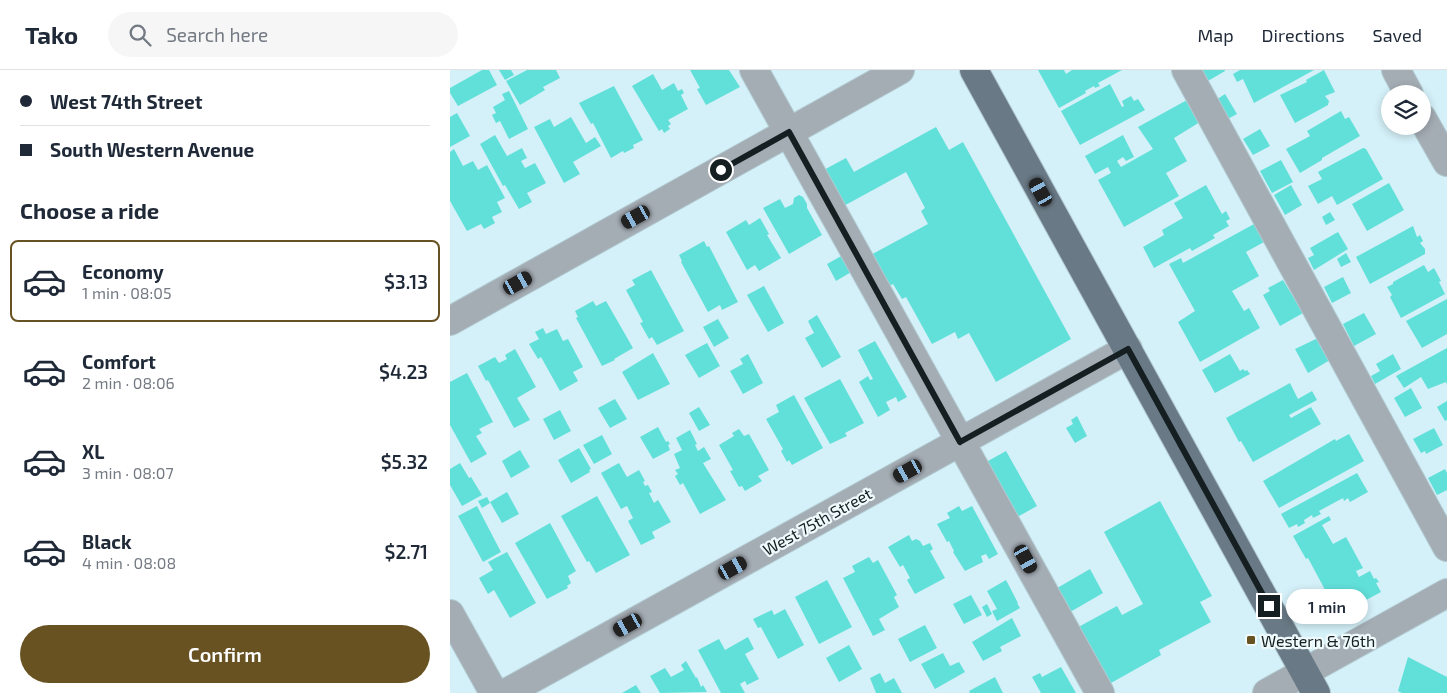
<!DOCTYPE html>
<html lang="en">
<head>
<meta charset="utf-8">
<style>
	body { margin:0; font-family:"Exo 2",sans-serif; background:#f6f6f7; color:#1f2937; height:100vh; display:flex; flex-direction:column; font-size:19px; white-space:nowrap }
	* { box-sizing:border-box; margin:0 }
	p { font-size:16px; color:#747a83 }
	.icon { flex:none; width:28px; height:28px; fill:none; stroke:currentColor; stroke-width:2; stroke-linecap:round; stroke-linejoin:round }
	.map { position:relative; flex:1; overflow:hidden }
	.panel { display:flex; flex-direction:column; background:#fff; width:450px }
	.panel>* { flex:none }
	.top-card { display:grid; align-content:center; height:110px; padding:0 20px; background:#fff }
	.fabs { position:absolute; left:931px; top:15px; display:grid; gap:10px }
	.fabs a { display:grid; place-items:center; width:50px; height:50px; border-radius:50%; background:#fff; box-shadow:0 2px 8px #0003; font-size:25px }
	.end { position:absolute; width:22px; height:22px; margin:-11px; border:6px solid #151f22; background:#fff; box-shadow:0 0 0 2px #fff }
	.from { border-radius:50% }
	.bubble { position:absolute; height:35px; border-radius:18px; background:#fff; box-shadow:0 2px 8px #0003; font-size:16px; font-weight:600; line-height:35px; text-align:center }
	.car { position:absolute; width:15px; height:30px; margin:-15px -8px; border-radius:6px; box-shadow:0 0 4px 1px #0007; background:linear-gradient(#222 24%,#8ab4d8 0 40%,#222 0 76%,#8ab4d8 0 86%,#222 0) }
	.top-card b { display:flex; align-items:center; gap:18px; height:48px; font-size:19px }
	.top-card b+b { border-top:1px solid #e0e1e3 }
	.top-card i { width:12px; height:12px; background:#1f2937 }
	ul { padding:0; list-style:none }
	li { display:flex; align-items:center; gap:15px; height:82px; margin:0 10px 8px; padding:0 10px; border:2px solid transparent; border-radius:8px }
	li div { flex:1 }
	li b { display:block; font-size:19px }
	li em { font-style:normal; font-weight:600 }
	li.selected { border-color:#685222 }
	li>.icon { width:45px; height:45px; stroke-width:1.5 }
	h2 { padding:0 20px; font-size:22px; line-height:60px }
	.action { display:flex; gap:10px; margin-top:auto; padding:10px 20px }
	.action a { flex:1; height:58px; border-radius:30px; background:#685222; color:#fff; font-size:20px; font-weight:600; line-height:58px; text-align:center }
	header { display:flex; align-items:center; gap:30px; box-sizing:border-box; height:70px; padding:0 25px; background:#fff; border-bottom:1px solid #e0e1e3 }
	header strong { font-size:24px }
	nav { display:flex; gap:28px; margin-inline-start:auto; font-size:18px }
	.search { width:350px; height:45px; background:#f6f6f7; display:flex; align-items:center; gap:12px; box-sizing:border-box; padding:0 18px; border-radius:28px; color:#747a83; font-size:19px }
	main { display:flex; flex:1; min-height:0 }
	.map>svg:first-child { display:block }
	.building { fill:#61e0d9 }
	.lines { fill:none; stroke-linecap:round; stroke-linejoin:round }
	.minor-casing { stroke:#b2cad1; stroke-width:30 }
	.major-casing { stroke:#b2cad1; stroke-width:30 }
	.minor { stroke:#a4acb4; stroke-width:28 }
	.major { stroke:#697985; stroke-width:28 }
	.route { stroke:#151f22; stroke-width:6 }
	.poi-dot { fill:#685222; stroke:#effafd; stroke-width:2 }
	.labels { text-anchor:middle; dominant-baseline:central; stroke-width:4.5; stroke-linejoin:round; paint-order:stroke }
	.street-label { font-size:16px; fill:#151f22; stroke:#effafd }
	.poi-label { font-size:16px; fill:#151f22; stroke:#effafd; text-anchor:start }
</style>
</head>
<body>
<header>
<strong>Tako</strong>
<div class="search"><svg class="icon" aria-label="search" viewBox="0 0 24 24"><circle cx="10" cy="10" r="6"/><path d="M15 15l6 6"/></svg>Search here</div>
<nav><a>Map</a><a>Directions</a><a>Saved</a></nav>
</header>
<main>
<section class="panel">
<div class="top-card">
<b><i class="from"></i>West 74th Street</b>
<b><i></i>South Western Avenue</b>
</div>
<h2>Choose a ride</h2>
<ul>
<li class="selected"><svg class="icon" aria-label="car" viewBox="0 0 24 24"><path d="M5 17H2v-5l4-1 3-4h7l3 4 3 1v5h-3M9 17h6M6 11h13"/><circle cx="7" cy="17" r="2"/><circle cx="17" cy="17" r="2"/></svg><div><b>Economy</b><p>1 min · 08:05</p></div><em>$3.13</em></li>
<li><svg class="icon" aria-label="car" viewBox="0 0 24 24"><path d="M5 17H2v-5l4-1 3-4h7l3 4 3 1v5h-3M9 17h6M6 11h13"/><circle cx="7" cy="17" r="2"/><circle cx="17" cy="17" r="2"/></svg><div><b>Comfort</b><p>2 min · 08:06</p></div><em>$4.23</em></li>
<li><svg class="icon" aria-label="car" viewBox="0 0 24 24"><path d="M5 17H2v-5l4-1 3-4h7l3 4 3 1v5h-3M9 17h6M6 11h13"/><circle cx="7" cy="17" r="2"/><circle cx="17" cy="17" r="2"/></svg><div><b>XL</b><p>3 min · 08:07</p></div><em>$5.32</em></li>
<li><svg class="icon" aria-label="car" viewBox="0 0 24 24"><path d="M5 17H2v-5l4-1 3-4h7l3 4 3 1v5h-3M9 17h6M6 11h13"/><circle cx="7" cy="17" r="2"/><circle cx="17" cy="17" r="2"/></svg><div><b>Black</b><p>4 min · 08:08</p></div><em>$2.71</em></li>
</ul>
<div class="action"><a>Confirm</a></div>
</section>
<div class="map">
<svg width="997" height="623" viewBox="0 0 997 623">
	<rect width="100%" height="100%" fill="#d4f0f8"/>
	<path class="building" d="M32,0H39L47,15L8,36L0,23V18Z
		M49,0H61L64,5L55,10Z
		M77,0H106L110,8L93,17L95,20L70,35L56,11Z
		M240,0H279L290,17L256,35L247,19L250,18Z
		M588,0H614L616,4L622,0H672L648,13L650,16L645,18L644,16L635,21L636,23L609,38Z
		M752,0H775V1L758,11Z
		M790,0H864L804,33L793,9L787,12L783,4Z
		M874,0L885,22L875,26L879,31L878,35L845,53L830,25L857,12L856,10Z
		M203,4L212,20L224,13L228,21L232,19L234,23L231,25L238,39L218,50L221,54L218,56L220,59L214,63L212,59L209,61L182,16Z
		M660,14L672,37L674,36L672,31L681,26L684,31L688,29L695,40L630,75L611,41Z
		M164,16L193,70L183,75L184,78L174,83L173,81L161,88L143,53L141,54L129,33Z
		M59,21L78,59L59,69L50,51L46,53L42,45L46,43L43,37L55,30L52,24Z
		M775,24L787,44L774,51L763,32Z
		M737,30L750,52L724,68L737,91L716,103L729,126L674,157L648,110L661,103L658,97L645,104L635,86L673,65L684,87L676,91L673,87L667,91L671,97L703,79L688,57Z
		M891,41L895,49L899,47L910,66L872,88V90L850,103L836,79L860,66L857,61Z
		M7,43L20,66L0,77V47Z
		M121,47L136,73L145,67L151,76L123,92L130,104L114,113L84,57L100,49L104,57Z
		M486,57L499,80L513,72L621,269L546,312L519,263L508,269L505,262L482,274L456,227L452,229L443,214L431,221L417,187L478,154L471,141L475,138L456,102L390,138L370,102L396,88L404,102Z
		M810,59L820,76L803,85L793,69Z
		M45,65L57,86L72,78L77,88L71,91L75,98L85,93L96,113L77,123L82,132L69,139L55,115L53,116L30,74Z
		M913,78L916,79L933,109L887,135L882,126L868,134L858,116L872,109L868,102Z
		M4,79L13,96L23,91L28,100L37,95L55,128L47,132L52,142L42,147L45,153L34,159L31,154L17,161L0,131V82Z
		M831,90L843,112L822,123L810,101Z
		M939,113L954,140L917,161L902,134Z
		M756,115L772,144L776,141L780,149L776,151L779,156L763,165L765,168L742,181L740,178L704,198L693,177L714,165L712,160L733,148L724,133Z
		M841,115L852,135L835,145L824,125Z
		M349,125L353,127L357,134V138L372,165L339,184L313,138L330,129L335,138L343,134L344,128Z
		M880,142L885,150L876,155L872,147Z
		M310,148L319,164L317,165L331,188L309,201L305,195L297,200L276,162L296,150L299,155Z
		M804,154L814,172L796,182L809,206L782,221L794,241L799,238L810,258L750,292L728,252L745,241L719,194L731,188L733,193Z
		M963,156L967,167L970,165L973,171L970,173L975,179V184L920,214L906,187Z
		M888,162L898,179L864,200L858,188L864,185L860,178Z
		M254,171L257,177L259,176L288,232L272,240L270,235L258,242L231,192L232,191L229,185Z
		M896,183L901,192L891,197L887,189Z
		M393,185L403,201L386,211L377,194Z
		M974,195L978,202L984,198L991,211L989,212L995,224L951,248L940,227L942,225L937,217L943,214V212Z
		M201,200L234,261L207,275L202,267L199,269L190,253L193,252L176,220L185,215L182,210Z
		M893,207L901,223L882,233L874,217Z
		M833,210L853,243L830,256L813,225L820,221L818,218Z
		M314,216L334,253L318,262L297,225Z
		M997,229V264L972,278L956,251Z
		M143,231L146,236L156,231L183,278L164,289L165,290L152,296L126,248L128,247L125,241Z
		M914,243L926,264L904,276L893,254Z
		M367,245L391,287L372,298L355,268L364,263L358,251Z
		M268,249L279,268L264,277L253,257Z
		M93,258L96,264L107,259L113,271L118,269L133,297L123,302L128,311L110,321L91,287L88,289L79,274L89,269L85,262Z
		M868,268L880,290L858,303L845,279Z
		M425,271L457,327L448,332L446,327L436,332L440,340L428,347L409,312L418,306L420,310L423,309L408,280Z
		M257,273L270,296L249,308L235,285Z
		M997,278V315L996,312L978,319L971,307L954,318L946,306Z
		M65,279L86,317L67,328L80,350L64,358L38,310L36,311L28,296L45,287L49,293L57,289L55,285Z
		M203,283L220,314L188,330L172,302Z
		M298,284L313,313L293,324L280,301L293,294L290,289Z
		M780,284L790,301L793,299L795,301L797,300L800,304L765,323L752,300Z
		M943,284L951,299L925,314L921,306L930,301L926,294Z
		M17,303L43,352L29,359L32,363L26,366L37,384L21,393L0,355V312Z
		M390,309L414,353L395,363L397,366L380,374L354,328Z
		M840,313L848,329L862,321L867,330L839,345L841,348L861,337L871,354L803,392L791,371L789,372L776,348Z
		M961,318L972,338L955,347L944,328Z
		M344,325L373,378L342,395L339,390L337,392L331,381L333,379L316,349L329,342L326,335Z
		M165,329L177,349L160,358L148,338Z
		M997,331V350L995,351L987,337Z
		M249,337L260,355L249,361L239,343Z
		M110,340L121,361L104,370L93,349Z
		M627,346L637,366L625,373L616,358L623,354L621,350Z
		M208,357L216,372L218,371L220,374L218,375L220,380L203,389L190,367Z
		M984,358L993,375L976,384L975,381L971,383L963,369Z
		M289,359L294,366L299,364L319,400L308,406L312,411L295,421L292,416L289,417L280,401L283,400L269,375L284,366L282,363Z
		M240,360L247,374L245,375L248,381L254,377L261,389L253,393L276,430L250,444L233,413L230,415L225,406L228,404L225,400L230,398L224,384L232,380L226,368Z
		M899,364L914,391L829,438L813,411L885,369L886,371Z
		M152,365L162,384L144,394L133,375Z
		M129,378L141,399L139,400L140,402L121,413L108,390Z
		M70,380L80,397L61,408L52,391Z
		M556,381L587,436L560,451L529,396Z
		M10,393L19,408L21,407L32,425L12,436L0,415V399Z
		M169,393L177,407L189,400L195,411L193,412L195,416L198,415L202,422L199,423L204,433L208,430L221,452L202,462L205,468L191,475L178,451L183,448L177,436L171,439L151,403Z
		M995,399L997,403V420L987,425L978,408Z
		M907,403L918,422L900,432L898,428L894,431L893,428L869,441L871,444L863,448L862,445L854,450L855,453L848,457L847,454L839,458L831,444Z
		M57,422L69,444L52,453L40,432Z
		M147,426L180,485L146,503L139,491L137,492L111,446Z
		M37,427L40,433L32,438L28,431Z
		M710,431L762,526L750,532L761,552L709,580L711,585L652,618L621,561L667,536L672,545L693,534L654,462Z
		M27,436L51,482L33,492L8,446Z
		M509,436L512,441L522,436L548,484L539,489L536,484L531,486L533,492L515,501L503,482L504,481L499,471L497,472L487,454L500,448L497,443Z
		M879,446L881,450L872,455L883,474L896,467L913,498L906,501L909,507L920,501L924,509L926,508L929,512L926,513L931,522L905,536L901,533L895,536L891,529L885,533L881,531L858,488L856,489L843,466Z
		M100,453L126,501L118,506L121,513L117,516L118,518L97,529L65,473Z
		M459,465L462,471L466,469L470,471L473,476L480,473L483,479L480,481L495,508L465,524L457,510L460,508L453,495L450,497L438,477Z
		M57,482L86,533L60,548L44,520L38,524L29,508L43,500L38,492Z
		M419,487L423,493L428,490L447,525L444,527L449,537L429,549L435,560L423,566L393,508L405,502L402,496Z
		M640,499L653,523L615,545L602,521Z
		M377,510L402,557L369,574L345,527Z
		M556,510L568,533H567L570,538L547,551L542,541L547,539L537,521Z
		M521,525L532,545L514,554L503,534Z
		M537,534L542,544L537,547L532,537Z
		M335,539L354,575L328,589L311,557L308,558L303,549L322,540L324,545Z
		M562,548L571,566L550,577L552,581L533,591L522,572Z
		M475,555L487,578L460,592L448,569Z
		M298,567L304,579L295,584L309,609L297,615L295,611L290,614L295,623H271L248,580L269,569L275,580Z
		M399,575L412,599L389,612L376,588Z
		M493,583L500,596L509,592L515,602L485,619L471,594Z
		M958,587L997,607V623H952L948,621Z
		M236,591L246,608L247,607L251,617L253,615L257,622L210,623L200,606L215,598L221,607L234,600L231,595Z
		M611,597L626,623H591L582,607L590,603L592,607Z
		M430,603L435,613L444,608L452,623H426L420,608Z
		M545,607L553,623H520L519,621Z
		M186,615L191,623H172Z"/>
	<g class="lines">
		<defs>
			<path id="minor" d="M304,0L650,623
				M736,0L997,477
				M946,0L959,24
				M972,48L997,92
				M0,251L450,0
				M0,544L44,623
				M56,623L678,279
				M817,623L997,523"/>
			<path id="major" d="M524,0L866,623"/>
		</defs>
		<use href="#minor" class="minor-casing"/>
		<use href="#major" class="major-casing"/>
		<use href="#minor" class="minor"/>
		<use href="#major" class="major"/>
	</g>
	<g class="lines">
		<path class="route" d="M271,100L339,62L510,372L678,279L819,536"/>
	</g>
	<rect class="poi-dot" x="796" y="565" width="10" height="10" rx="2.5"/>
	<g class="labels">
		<g class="street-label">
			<text transform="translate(367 451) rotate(-29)">West 75th Street</text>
		</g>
		<g class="poi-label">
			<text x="811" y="570">Western &amp; 76th</text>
		</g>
	</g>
</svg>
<div class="fabs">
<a><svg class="icon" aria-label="layers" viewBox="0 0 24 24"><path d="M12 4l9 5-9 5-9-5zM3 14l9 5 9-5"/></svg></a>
</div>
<i class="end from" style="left:271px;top:100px"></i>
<i class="end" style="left:819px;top:536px"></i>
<div class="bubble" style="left:836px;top:519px;width:82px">1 min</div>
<i class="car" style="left:591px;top:122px;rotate:331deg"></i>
<i class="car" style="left:186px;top:147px;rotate:241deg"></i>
<i class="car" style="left:68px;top:213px;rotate:61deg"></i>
<i class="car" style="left:458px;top:401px;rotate:241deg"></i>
<i class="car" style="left:576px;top:489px;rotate:151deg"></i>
<i class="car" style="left:283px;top:498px;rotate:61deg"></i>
<i class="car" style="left:178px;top:555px;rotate:241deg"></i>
</div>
</main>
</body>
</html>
